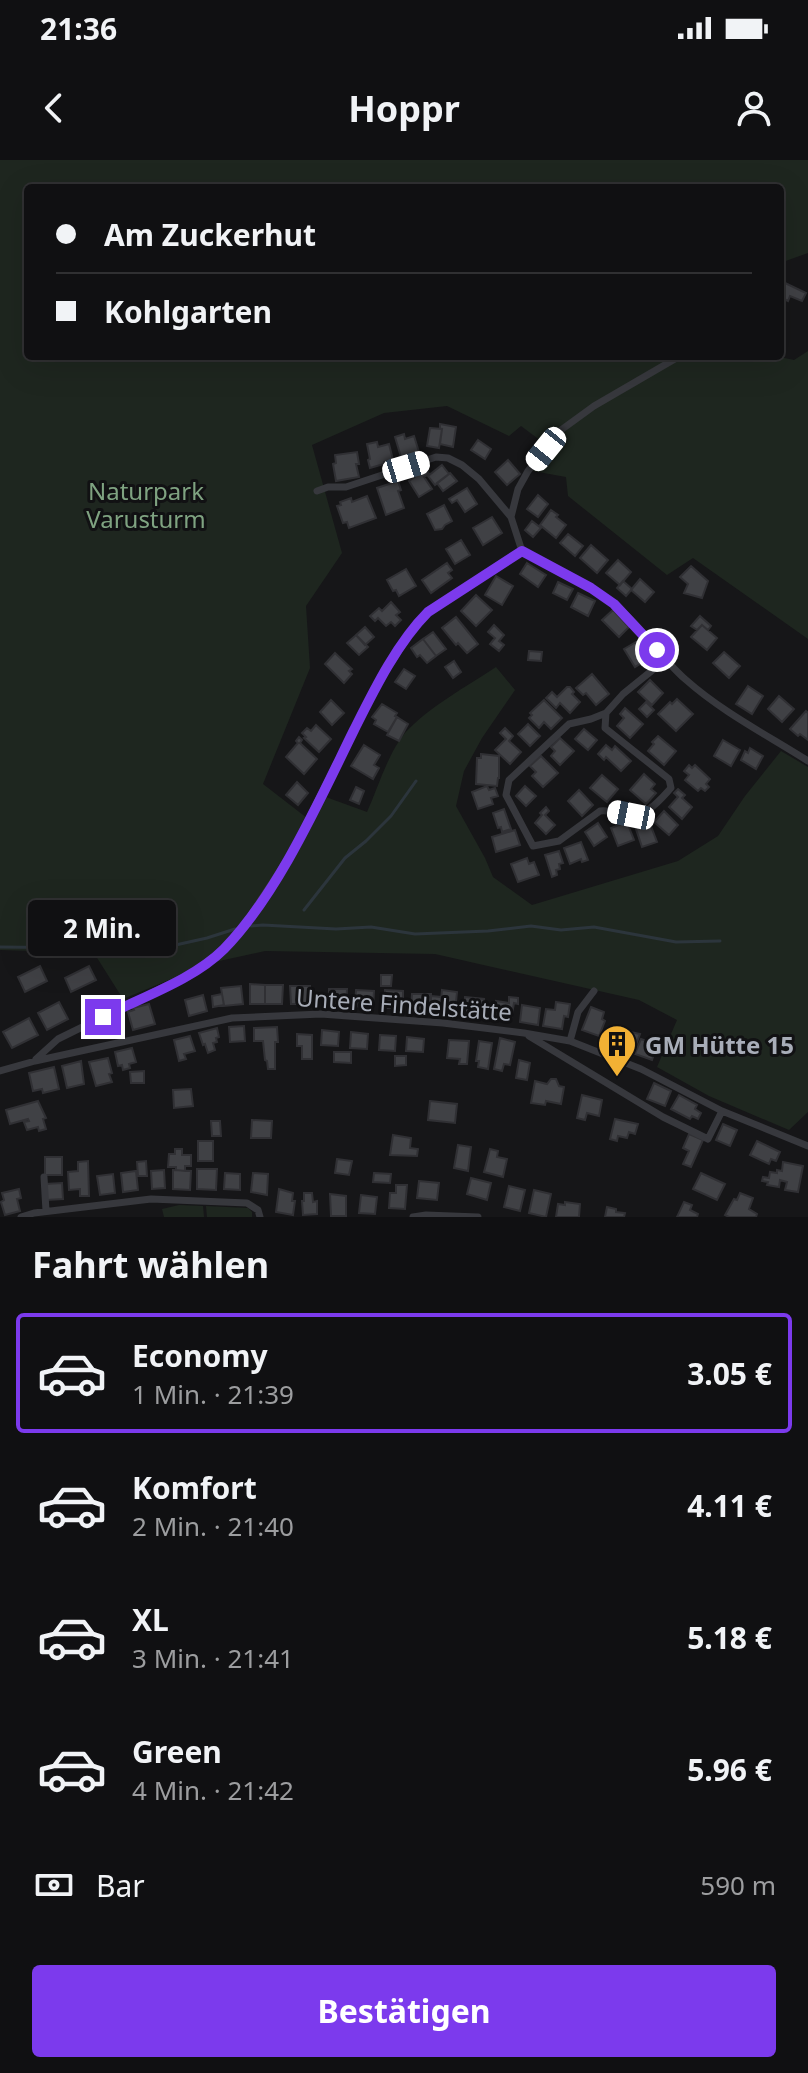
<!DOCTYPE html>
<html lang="de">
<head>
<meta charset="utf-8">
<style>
	body { margin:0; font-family:"Noto Sans",sans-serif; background:#19191b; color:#f1f3f6; height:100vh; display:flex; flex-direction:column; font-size:30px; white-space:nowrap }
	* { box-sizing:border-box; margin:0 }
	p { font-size:26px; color:#9c9d9f }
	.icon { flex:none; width:44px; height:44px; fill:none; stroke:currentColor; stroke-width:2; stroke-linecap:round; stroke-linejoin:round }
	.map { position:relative; height:1057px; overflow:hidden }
	.panel { display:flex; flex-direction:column; background:#101012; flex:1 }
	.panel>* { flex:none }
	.guide { position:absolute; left:24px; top:24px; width:760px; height:176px; border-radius:8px; box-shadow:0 8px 32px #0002,0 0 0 2px #303032; display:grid; align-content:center; height:176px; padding:0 32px; background:#101012 }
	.end { position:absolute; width:36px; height:36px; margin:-18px; border:10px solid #7c3aed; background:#fff; box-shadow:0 0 0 4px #fff }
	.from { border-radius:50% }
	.bubble { position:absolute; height:56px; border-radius:8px; background:#101012; box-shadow:0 8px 32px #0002,0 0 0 2px #303032; font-size:26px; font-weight:700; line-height:56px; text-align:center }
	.car { position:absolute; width:24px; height:48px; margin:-24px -12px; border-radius:10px; box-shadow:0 0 6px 2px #0007; background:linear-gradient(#fff 24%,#345 0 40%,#fff 0 76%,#345 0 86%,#fff 0) }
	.guide b { display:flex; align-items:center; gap:28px; height:76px; font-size:30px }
	.guide b+b { border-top:2px solid #303032 }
	.guide i { width:20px; height:20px; background:#f1f3f6 }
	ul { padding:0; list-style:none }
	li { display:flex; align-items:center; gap:24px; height:120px; margin:0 16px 12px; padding:0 16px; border:4px solid transparent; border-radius:8px }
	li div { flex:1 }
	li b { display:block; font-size:30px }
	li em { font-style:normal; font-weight:700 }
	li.selected { border-color:#7c3aed }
	li>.icon { width:72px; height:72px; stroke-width:1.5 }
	h2 { padding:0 32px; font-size:36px; line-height:96px }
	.pay { display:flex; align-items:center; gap:20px; height:88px; padding:0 32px; font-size:30px }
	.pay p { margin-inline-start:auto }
	.cta { display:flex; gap:16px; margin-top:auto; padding:16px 32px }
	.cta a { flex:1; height:92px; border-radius:8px; background:#7c3aed; color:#fff; font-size:32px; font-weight:700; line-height:92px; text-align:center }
	.status { display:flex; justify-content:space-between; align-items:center; height:56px; padding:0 40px; background:#101012; direction:ltr }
	.status svg { height:22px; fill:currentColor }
	header { display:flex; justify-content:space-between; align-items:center; height:104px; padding:0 32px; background:#101012; font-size:36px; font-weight:700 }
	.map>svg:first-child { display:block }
	.green { fill:#1e261f }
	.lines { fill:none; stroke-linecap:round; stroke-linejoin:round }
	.stream { stroke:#2c353c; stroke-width:3 }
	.building { fill:#404145; stroke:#303034; stroke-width:2 }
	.minor { stroke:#37383d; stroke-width:7 }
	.route { stroke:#7c3aed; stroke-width:10 }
	.labels { text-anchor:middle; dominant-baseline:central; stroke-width:6; stroke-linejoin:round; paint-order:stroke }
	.park-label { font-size:24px; fill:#7fa381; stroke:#111113 }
	.street-label { font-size:24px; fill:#a8adb8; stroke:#111113 }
	.poi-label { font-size:24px; font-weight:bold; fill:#a8adb8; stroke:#111113; text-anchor:start }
</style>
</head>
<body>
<div class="status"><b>21:36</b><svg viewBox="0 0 49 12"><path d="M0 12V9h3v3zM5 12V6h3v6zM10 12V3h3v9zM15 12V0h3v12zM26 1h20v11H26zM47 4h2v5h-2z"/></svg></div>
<header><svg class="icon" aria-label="back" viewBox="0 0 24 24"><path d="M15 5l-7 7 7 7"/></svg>Hoppr<svg class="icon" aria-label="person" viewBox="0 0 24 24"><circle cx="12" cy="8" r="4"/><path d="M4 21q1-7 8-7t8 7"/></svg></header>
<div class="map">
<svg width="808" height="1057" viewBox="0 0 808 1057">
	<rect width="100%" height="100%" fill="#161618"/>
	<path class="green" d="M0,0H808V93L780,103V28H28V196H775L794,200L808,191V479L693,398L667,415L568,336L566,317L533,311L549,287L521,266L509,276L447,246L384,253L312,285L342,393L306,446L310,508L263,624L307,658L323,636L367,652C378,628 388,593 405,573C430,546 466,527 496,507L515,530L482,578L464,611L456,646L485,698L493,717L532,745L678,701L718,676L745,636L781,591L808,607V952L789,970L709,936L657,907L677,860L639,840L435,794L265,791L210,803L123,839L94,793L0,790Z
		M179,1045L203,1046L204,1057H164L162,1049Z
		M206,1046L248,1048L252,1052V1057H207Z"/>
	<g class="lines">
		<path class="stream" d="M304,750L345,698L366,681L391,656L416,621
			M251,766L263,765L336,769L371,767L415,774L488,771L531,766L561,770L594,767L676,782L720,781
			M0,787L91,788L136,777L171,786L207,778L235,769"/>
	</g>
	<path class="building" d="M783,122L806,133L802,141L790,136L788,141L780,137V126Z
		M440,264L456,267L453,287L440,284L442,269H440Z
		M430,268L442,269L439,288L427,286Z
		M404,274L405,279L414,276L419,292L401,297L395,277Z
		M478,280L491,289L485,299L471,290Z
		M377,282L378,287L389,284L393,300L384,302V304L370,308L368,300L370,299L367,284Z
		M357,292L359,304H356L359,317L336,321L333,304L336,303L335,295Z
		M508,300L520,314L507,325L495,312Z
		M442,305L449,314L435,325L428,316Z
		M424,306L429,314L424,317L432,329L419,337L409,321L420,313L418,310Z
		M450,313L457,321L443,331L437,323Z
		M398,321L401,330L398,331L404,348L386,355L377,328Z
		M467,328L477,344L465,352L457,340L452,343L449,339Z
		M538,335L548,344L538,357L527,349Z
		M367,336L376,358L349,368L347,362L343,363L337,346L341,345L340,342L351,338L352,342Z
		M444,345L452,361L445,365L442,369L435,370L427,354Z
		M551,350L558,355L556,357L566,365L556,378L540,365Z
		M492,357L502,373L483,385L473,368Z
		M532,361L541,368L533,377L525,370Z
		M568,374L583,386L575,396L560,383Z
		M461,380L470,395L455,404L446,389Z
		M591,385L608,400L597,413L580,398Z
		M618,400L631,412L620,425L606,413Z
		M447,403L452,410L448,413L452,418L431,433L422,420Z
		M527,403L546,415L538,427L520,414Z
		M691,406L708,421L702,438L684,433L688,424L680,417Z
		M406,409L416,426L399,436L396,430L393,431L387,420Z
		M496,416L513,426L502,445L485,435Z
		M640,419L654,432L645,442L631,430Z
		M623,421L632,429L626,436L617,428Z
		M558,422L573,429L567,440L553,433Z
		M578,433L595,441L588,456L571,447Z
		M476,435L492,450L476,466L461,451Z
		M391,442L400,452L396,455L401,460L395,466L391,462L386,466L378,458L375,461L370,456L379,448L382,451Z
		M613,450L629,467L619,477L602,460Z
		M700,456L711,466L708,470L702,465L697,470L691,466Z
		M456,457L478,484L467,493L458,483L456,485L442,468Z
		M494,465L504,475L499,481L504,485L499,491L490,484L495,478L488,472Z
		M702,465L717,478L707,490L691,477Z
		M365,467L374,477L365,485L356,475Z
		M433,472L446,489L436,496L423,479Z
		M356,475L368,487L359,495L347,483Z
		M423,479L436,496L427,503L420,495L417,497L411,488Z
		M636,482L644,494L640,497L643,502L635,507L624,489Z
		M529,491L542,492L541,501L528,500Z
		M724,492L740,506L729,518L713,503Z
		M335,493L352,509L349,511L352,514L344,523L325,504Z
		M454,501L461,512L453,518L445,507Z
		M404,509L415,516L406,529L395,522Z
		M592,514L609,534L596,545L586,533L583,535L576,528Z
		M650,520L663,533L652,545L638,532Z
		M748,526L763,536L752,554L736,544Z
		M567,527H570L574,532L572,534L580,542L570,553L560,543L556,548L546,538L552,532L557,537Z
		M779,536L794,549L782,562L768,549Z
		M677,539L693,554L676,571L658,554L670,542L672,544Z
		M331,540L344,553L332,565L320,552Z
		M544,540L562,558L551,569L544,562L539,568L529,558L532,555L530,553Z
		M646,542L654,550L647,557L639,549Z
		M382,544L397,553L395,556L397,557L388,572L374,564L376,560L372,557Z
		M625,548L643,564L630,578L617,566L624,558L620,554Z
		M806,551L808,553V580L800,574L798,576L790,569Z
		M397,557L408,564L399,581L387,575Z
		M528,564L540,576L530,586L518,574Z
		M316,565L331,579L319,592L304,578L306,577L302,573L307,568L311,571Z
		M505,568L513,576L509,581L521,592L510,604L495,590L506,579L500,573Z
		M584,569L597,580L588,590L575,579Z
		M658,576L676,591L664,605L648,591L654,584L652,582Z
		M299,577L302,580L300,583L317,599L304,614L286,597L298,583L296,581Z
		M560,578L574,591L560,605L551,596L555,591L551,587Z
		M723,580L740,590L731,606L714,596Z
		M364,585L380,595L374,605L379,608L373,619L351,606Z
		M606,585L612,590L615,586L631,601L621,611L606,597L604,600L598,594Z
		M750,588L763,596L756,609L741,600L745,591L748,593Z
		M481,594L499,596V618H498L497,626L476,624L477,598H481Z
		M541,596L558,613L543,627L532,616L536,612L530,606Z
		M689,605L692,608L695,605L710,619L706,624L709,627L705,631L701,628L698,631L685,620L689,615L684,611Z
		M644,614L655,624L651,629L656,633L646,644L630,630Z
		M602,615L618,629L607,642L590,628Z
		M297,622L308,633L298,645L286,635Z
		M487,626L489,630L495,628L498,636L491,638L493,644L478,649L472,632Z
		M525,626L536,636L526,646L516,636Z
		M356,627L364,631L359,644L350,640Z
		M678,629L685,635L682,638L692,647L682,659L669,647L678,637L674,633Z
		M579,630L593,645L582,656L568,641Z
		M546,647L549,651L545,655L555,665L546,674L535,663L542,655L540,653Z
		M504,649L511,669L502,672L501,667L498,668L493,653Z
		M664,651L678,665L669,675L654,662Z
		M649,661L657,682L642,687L635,666Z
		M627,662L634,680L618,686L611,668Z
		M598,663L607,677L594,686L585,672Z
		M515,670L520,685L496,692L492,677Z
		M581,682L588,700L582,702L581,699L570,704L564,688Z
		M559,691L563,703L559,704L560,709L556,710L557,715L552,717L545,695Z
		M527,698L529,704L534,702L539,715L518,722L511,704Z
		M40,806L47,821L25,832L18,817Z
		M89,806L96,820L71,832L65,818Z
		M381,815H392L391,826H381Z
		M250,824L265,825V844H250Z
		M265,825H283L282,844H265Z
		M241,826L243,844L224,846L221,828Z
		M290,826H310L311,844H291Z
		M329,829H347L346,847L329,846Z
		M356,830L374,831L373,848L355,846Z
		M385,830L403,831V848H385Z
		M442,830L457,832L455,852L440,851Z
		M222,834L224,845L213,847L212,836Z
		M412,834H431L430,851L411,850Z
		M203,835L207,851L189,856L185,840Z
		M431,836L441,837V847H431Z
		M465,837L484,839L482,856L464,854Z
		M509,837L518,838V844L514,843L511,860L494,857L496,841L509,843Z
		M59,842L68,859L47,870L38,853Z
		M556,842L570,844L568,857L564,856L562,869L543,866L546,849L555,850Z
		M149,844L155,864L133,870L128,852L134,850L133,848Z
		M522,845L540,848L538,865L520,862Z
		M591,847L604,852L602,859L605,861L599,876L582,870Z
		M29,858L38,875L12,888L3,872Z
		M244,866L245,881L230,882L229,867Z
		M277,867L278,882H275V909H268L267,901L265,900L263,881H254V868Z
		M217,868L219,877L216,878L217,882L213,883L215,890L208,893L205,884L203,885L199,873Z
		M610,868L625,873L621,886L605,881Z
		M322,870L339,872L338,886L321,885Z
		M626,871L640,874L636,885L623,880Z
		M351,872L368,874L367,889L350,888Z
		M297,874L312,875V899H302V886H297Z
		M380,875L396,876L395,891L379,890Z
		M190,876L195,891L184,894L186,899L179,901L174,880Z
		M407,877L424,879L423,892L406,891Z
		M500,878L515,882L510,905L504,904L502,911L494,909Z
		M641,879L657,885L652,900L635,894Z
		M449,880L469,881L467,904H459L460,899L447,898Z
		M479,881L492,883L488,909L478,907L479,901H476Z
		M132,888L136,902L129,904L130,908L123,910L122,905L118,906L115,892Z
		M334,892H351V903L334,902Z
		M395,896H406V905L395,906Z
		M108,898L112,913L109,914L112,922L96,926L89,902Z
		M519,900L530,903L527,920L516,918Z
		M81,901L84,924L67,928L62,906Z
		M54,907L59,929L43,933L42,929L33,931L29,913Z
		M144,911V923H131L130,912Z
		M551,919H556L559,926L564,927L561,944L546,941L545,945L531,943L535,921L547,924Z
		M654,923L671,931L665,946L647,939Z
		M191,929L193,946L174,948L173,930Z
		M582,935L602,940L599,956L587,953L585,960L577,958Z
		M679,935L697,945L695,949L701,953L698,959L692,956L690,959L671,949Z
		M38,941L46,958L43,959L46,969L39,971L38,967L27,970L24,962L29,961L28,959L10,964L6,950Z
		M430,941L457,944L455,963L428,960Z
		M615,959L638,964L635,974L629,972L627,978L618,976L617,981L610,979Z
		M252,960L272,961L271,978H251Z
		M211,961H220L221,976H212Z
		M723,964L737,970L730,986L716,980Z
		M689,974L703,980L691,1007L683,1004L689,991L683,988Z
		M393,975L411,978L410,988L418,989L417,996L390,995Z
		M198,981H213V1001H198Z
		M757,981L780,992L776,1001L771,999L769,1004L750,995Z
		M458,985L471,987L468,1011L454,1008Z
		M175,989H182V995H191V1006H185V1011L176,1010V1007H168L169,994H175Z
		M490,989L498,991L497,997L507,999L503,1017L484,1012Z
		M45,997H62V1015H45Z
		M337,999L352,1001L349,1015L335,1013Z
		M88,1001L89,1036H80V1029L69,1030L68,1012L78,1011V1002Z
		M146,1001L147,1016H138L137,1002Z
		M783,1002L803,1006L798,1032L785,1030L787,1022L780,1020L779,1027L767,1025L768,1022L762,1021L763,1017L769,1018L770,1012L777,1013V1010L782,1011Z
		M197,1009H217L216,1030L197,1029Z
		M164,1010L165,1028L152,1029L151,1011Z
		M173,1010L191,1011L190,1030L173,1029Z
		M136,1011L138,1030L123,1032L121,1013Z
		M225,1013L240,1014V1030L224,1029Z
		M253,1013L268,1014L267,1035L251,1032Z
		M374,1013L391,1014L390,1023L373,1022Z
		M701,1013L725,1024L717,1040L693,1029Z
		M113,1014L115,1033L100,1035L97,1016Z
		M471,1018L491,1023L487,1040L467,1034Z
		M419,1021L439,1023L437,1040L417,1038Z
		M62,1023L63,1039L46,1040L45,1024Z
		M396,1025H407L405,1049L389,1048L390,1033H396Z
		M509,1026L525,1030L520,1051L504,1047Z
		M19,1029L21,1038L17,1039L20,1051L5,1055L1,1042L4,1040L2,1033Z
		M279,1029L293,1033L292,1041H295L293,1055L276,1052Z
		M534,1030L551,1034L546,1057L529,1053Z
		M304,1033H312L313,1042L317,1041V1054L303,1055L302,1041H304Z
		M740,1033L753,1038L749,1049L757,1054L756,1057H729L725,1055L734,1039L737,1040Z
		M330,1034L346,1036V1056H331Z
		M361,1035L377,1037L375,1054L359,1053Z
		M565,1042L580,1044L579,1057H556L558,1044L565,1045Z
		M684,1042L692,1045L690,1050L698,1054L697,1057H677Z
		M607,1047L616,1049V1052L625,1053L624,1057H605Z"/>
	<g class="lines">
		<path class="minor" d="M317,331L328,327H346L436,297L448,298L462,305L479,319L511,357L522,391C553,408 586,422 613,443C641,465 659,496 685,519C722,552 767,575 808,601
			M511,357L518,329L528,311L561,270L594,246L680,196
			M606,553L591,559L569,564L509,620L506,635L533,686L559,681L600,651C610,650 617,653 627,654C647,657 659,641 671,628L669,619L605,568L606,553L623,534L665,500
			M529,876L663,957L708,979L722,951
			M570,881L578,852L594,831
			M36,899L58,879L192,813L224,789L245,764L291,694L373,531L416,464L428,452L522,391
			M0,911L35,901L232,858L321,854L443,863L524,873L570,881L641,909L722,951L808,986
			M44,1017L46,1051
			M21,1057L34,1053L151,1039L247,1043L258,1050L260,1057
			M413,1057L426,1055L478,1057"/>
	</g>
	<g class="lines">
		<path class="route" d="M103,857C142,837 193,820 224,789C278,734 320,639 354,570C374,530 397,483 428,452L522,391L591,428L614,444L657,490"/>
	</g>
	<defs>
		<symbol id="building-pin" viewBox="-11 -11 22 30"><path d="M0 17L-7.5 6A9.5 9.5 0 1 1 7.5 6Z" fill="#f2b134" stroke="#111113"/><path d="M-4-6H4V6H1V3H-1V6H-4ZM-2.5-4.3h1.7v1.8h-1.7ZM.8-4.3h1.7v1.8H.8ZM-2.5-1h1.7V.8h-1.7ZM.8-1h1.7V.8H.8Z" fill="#111"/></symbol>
	</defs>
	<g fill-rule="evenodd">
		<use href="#building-pin" x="595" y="862" width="44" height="60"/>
	</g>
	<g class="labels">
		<g class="park-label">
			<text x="146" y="330">Naturpark<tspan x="146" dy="28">Varusturm</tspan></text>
		</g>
		<g class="street-label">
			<text transform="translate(404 844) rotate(4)">Untere Findelstätte</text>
		</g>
		<g class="poi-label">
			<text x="645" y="884">GM Hütte 15</text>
		</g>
	</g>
</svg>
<i class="end from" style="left:657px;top:490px"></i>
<i class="end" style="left:103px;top:857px"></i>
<div class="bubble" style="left:28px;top:740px;width:148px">2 Min.</div>
<i class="car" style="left:546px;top:289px;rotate:219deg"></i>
<i class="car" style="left:406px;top:307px;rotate:73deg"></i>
<i class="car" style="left:631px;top:655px;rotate:281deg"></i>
<div class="guide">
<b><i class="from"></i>Am Zuckerhut</b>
<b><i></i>Kohlgarten</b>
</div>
</div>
<section class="panel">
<h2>Fahrt wählen</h2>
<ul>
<li class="selected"><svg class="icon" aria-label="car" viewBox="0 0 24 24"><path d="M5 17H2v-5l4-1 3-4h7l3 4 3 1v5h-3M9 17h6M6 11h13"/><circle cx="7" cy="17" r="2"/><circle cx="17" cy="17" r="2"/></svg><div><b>Economy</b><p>1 Min. · 21:39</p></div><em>3.05 €</em></li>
<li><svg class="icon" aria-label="car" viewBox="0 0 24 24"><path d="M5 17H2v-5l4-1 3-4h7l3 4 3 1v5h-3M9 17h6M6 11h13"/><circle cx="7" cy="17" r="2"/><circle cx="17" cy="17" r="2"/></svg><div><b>Komfort</b><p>2 Min. · 21:40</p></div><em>4.11 €</em></li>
<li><svg class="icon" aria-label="car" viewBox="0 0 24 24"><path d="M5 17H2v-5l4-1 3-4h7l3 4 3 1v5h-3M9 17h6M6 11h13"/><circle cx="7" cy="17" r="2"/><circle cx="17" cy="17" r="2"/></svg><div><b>XL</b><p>3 Min. · 21:41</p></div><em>5.18 €</em></li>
<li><svg class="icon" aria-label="car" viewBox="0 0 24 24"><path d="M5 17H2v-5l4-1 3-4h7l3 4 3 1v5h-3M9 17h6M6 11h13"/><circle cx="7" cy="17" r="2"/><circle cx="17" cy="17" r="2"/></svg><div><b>Green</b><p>4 Min. · 21:42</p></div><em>5.96 €</em></li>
</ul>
<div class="pay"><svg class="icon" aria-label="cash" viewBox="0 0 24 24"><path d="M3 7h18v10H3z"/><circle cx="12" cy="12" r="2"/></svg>Bar<p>590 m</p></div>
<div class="cta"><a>Bestätigen</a></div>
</section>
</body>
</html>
